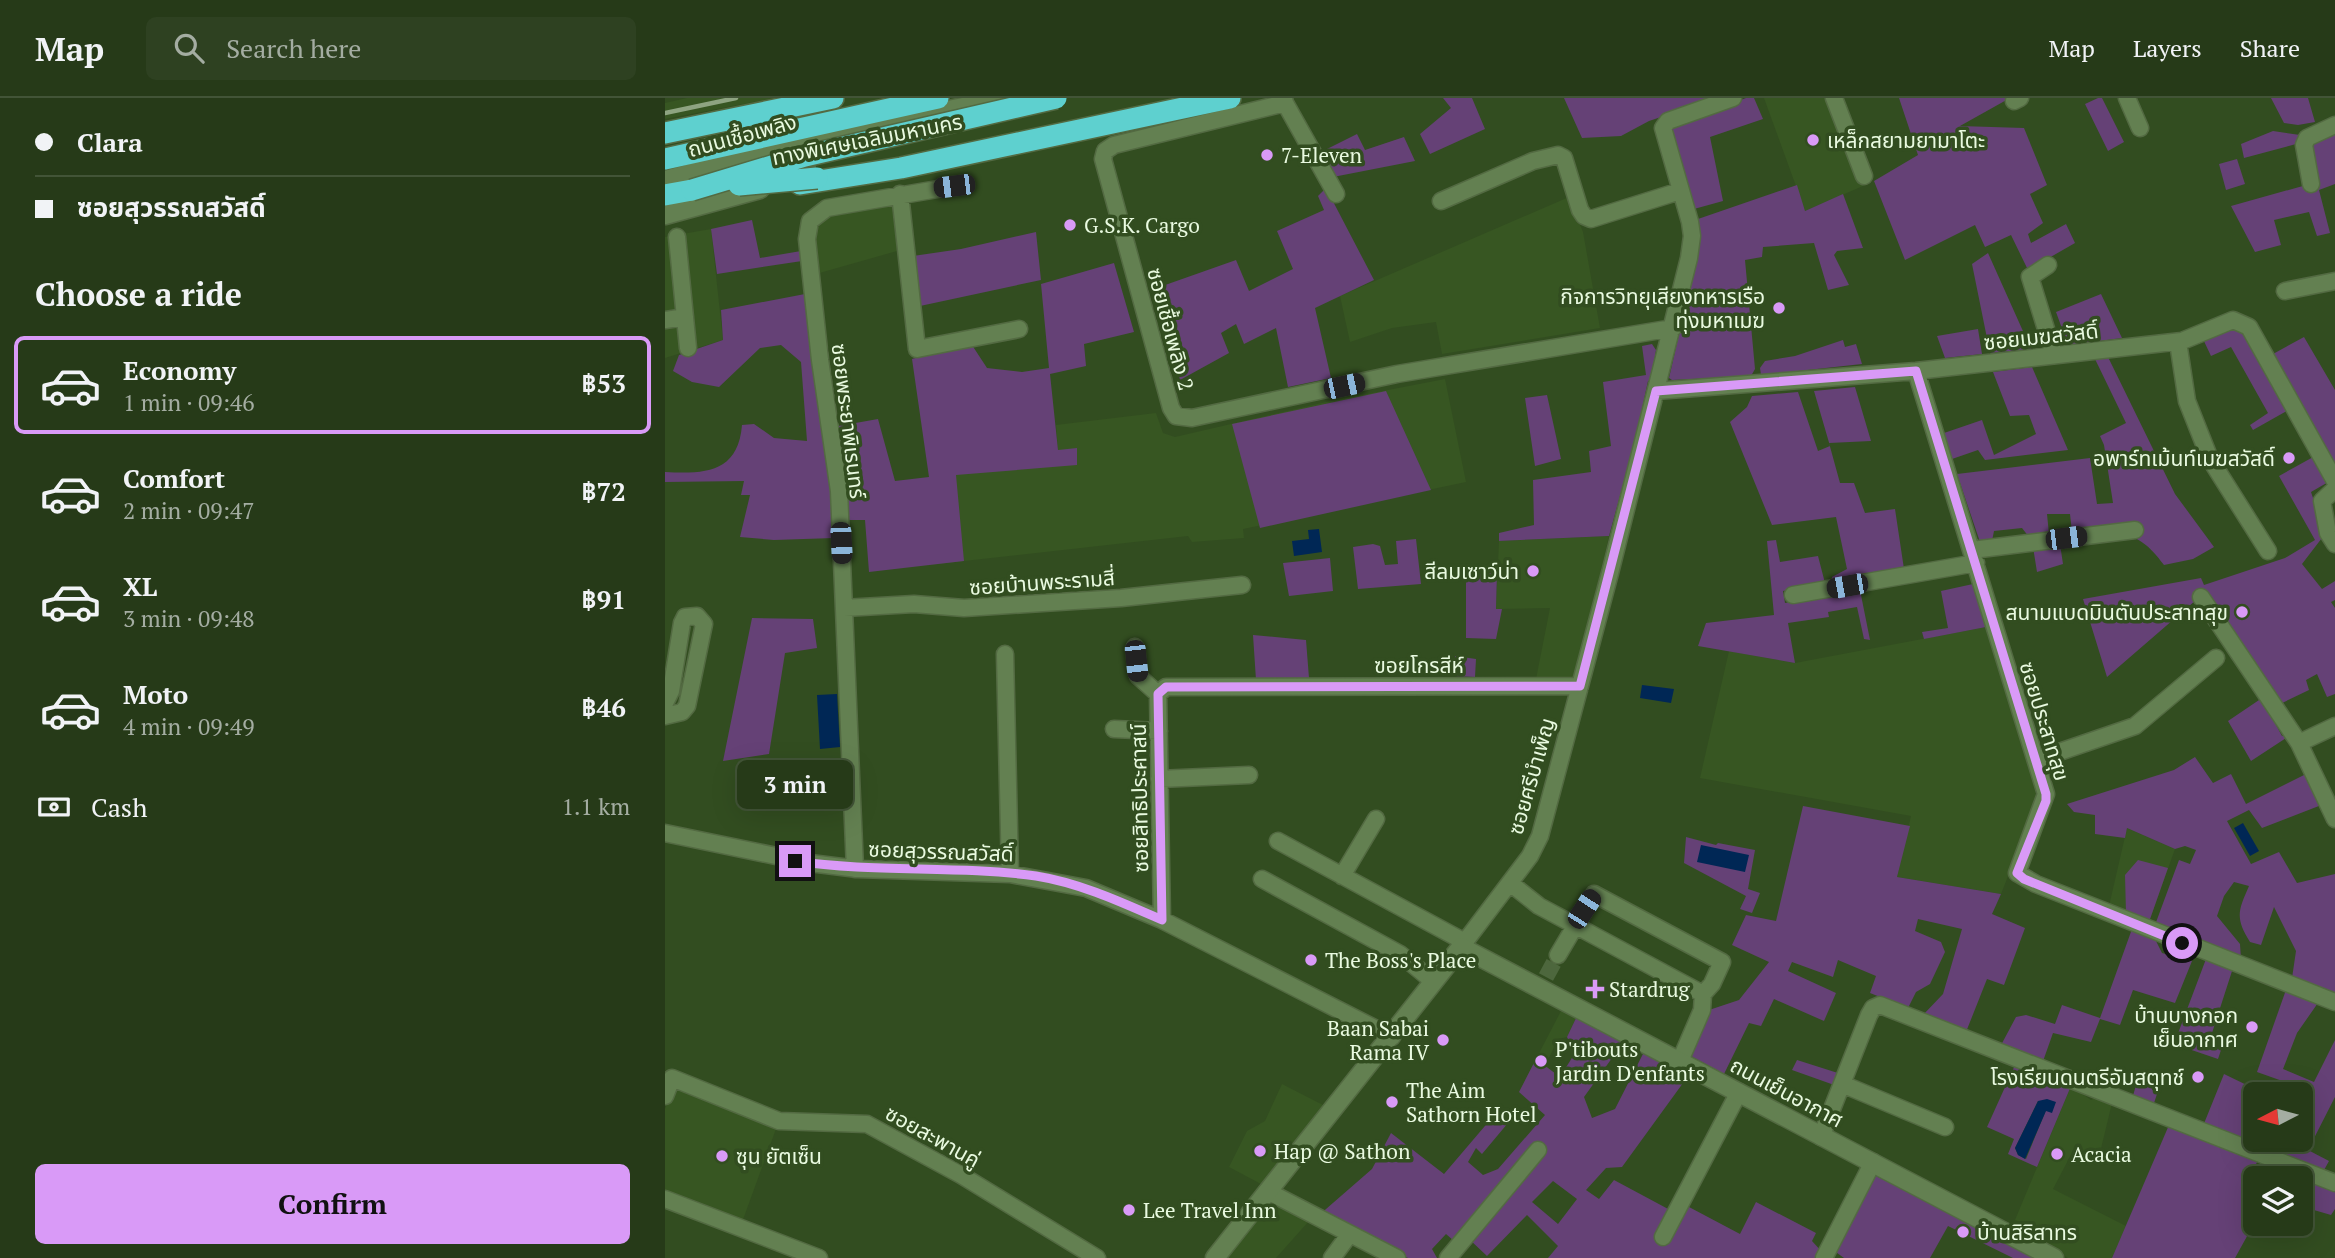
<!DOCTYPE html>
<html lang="en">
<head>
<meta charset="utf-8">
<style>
	body { margin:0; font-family:"PT Serif","Noto Sans Thai",serif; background:#2e4121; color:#f1f3f6; height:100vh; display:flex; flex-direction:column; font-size:26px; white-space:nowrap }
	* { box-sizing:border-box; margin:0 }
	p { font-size:23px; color:#a4ada2 }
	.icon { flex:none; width:38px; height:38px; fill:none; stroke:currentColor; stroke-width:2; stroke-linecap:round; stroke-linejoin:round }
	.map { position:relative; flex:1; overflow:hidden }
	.sheet { display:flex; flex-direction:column; background:#263a18; width:665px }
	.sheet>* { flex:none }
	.guide { display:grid; align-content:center; height:154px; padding:0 35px; background:#263a18 }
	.needle { width:46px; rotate:264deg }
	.fabs { position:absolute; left:1578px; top:984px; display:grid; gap:14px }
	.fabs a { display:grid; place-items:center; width:70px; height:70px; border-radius:10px; background:#263a18; box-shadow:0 7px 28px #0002,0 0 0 2px #425437; font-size:35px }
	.end { position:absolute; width:32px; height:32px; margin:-16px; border:9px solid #d99af7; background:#111; box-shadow:0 0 0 4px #111 }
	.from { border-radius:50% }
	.bubble { position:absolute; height:49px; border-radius:10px; background:#263a18; box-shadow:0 7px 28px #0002,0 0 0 2px #425437; font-size:23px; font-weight:700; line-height:49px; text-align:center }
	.car { position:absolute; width:21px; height:42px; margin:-21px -10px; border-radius:9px; box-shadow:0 0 5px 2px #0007; background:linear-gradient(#222 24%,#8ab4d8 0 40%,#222 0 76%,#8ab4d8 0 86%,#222 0) }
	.guide b { display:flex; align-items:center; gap:24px; height:66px; font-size:26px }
	.guide b+b { border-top:2px solid #425437 }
	.guide i { width:18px; height:18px; background:#f1f3f6 }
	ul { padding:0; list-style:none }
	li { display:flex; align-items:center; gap:21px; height:98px; margin:0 14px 10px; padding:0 21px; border:4px solid transparent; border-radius:10px }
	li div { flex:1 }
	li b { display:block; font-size:26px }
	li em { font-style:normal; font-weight:700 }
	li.active { border-color:#d99af7 }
	li>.icon { width:63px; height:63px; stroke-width:1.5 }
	h2 { padding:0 35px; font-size:32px; line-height:84px }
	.pay { display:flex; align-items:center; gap:18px; height:77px; padding:0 35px; font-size:26px }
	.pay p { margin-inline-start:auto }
	.cta { display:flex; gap:14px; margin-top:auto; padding:14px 35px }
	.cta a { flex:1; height:80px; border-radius:10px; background:#d99af7; color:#111; font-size:28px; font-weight:700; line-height:80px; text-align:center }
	header { display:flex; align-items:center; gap:42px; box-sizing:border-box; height:98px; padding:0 35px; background:#263a18; border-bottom:2px solid #425437 }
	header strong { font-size:33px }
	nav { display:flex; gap:38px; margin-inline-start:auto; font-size:24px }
	.search { width:490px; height:63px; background:#2e4121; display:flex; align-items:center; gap:18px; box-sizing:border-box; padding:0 24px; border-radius:10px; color:#a4ada2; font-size:26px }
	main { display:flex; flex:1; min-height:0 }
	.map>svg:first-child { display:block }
	.built { fill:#375622 }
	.green { fill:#654176; fill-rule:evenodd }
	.water { fill:#002755 }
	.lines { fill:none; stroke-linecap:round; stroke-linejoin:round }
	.minor-tunnel { stroke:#4d673d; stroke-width:16; stroke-dasharray:16 8; stroke-linecap:butt }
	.minor-casing { stroke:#536a42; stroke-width:19 }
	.tertiary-casing { stroke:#536a42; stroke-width:21 }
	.motorway-casing { stroke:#536a42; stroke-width:24 }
	.minor { stroke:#638051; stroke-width:16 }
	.tertiary { stroke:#638051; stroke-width:18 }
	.motorway { stroke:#5ed0cf; stroke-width:21 }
	.rail { stroke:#8ea481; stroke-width:4.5 }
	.motorway-bridge-casing { stroke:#536a42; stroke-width:24; stroke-linecap:butt }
	.motorway-bridge { stroke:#5ed0cf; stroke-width:21 }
	.route { stroke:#d99af7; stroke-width:9 }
	.poi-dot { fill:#d99af7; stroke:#324d20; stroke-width:2.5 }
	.labels { text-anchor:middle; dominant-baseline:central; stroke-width:7; stroke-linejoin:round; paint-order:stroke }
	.street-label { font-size:21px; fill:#e9fae0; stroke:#324d20 }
	.poi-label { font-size:21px; fill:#e9fae0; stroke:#324d20; text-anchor:start }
</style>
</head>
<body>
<header>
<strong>Map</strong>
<div class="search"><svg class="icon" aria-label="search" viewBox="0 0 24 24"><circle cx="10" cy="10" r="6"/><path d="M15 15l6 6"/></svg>Search here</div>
<nav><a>Map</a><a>Layers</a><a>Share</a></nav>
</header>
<main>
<section class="sheet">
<div class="guide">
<b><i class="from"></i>Clara</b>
<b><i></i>ซอยสุวรรณสวัสดิ์</b>
</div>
<h2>Choose a ride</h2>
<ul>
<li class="active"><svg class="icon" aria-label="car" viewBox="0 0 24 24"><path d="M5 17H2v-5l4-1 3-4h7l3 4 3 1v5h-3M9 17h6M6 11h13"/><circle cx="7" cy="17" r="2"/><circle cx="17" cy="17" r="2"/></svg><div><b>Economy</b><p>1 min · 09:46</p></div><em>฿53</em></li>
<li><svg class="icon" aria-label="car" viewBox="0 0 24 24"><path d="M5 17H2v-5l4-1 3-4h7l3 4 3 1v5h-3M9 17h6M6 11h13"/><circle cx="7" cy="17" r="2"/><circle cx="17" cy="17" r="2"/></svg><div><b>Comfort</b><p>2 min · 09:47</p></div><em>฿72</em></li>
<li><svg class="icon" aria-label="car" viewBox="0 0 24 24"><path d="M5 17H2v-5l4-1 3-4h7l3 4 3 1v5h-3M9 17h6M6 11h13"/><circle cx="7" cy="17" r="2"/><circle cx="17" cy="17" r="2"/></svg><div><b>XL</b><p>3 min · 09:48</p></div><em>฿91</em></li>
<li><svg class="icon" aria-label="car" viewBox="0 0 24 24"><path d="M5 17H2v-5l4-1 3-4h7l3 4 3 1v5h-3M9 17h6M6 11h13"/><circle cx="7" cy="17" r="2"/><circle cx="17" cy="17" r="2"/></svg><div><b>Moto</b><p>4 min · 09:49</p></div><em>฿46</em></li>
</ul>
<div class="pay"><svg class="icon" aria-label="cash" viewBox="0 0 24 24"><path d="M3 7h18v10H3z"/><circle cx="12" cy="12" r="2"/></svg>Cash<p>1.1 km</p></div>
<div class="cta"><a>Confirm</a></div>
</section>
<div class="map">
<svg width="1670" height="1160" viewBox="0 0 1670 1160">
	<rect width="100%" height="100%" fill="#324d20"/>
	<path class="built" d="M22,0H110L0,21V5Z
		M1099,0H1165L1198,88L1140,113Z
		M904,99L918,134L935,230L777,256L771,224L727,230L685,244L675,198Z
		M227,108L232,153L151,176L146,139L153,120Z
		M46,131L58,242L0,260V139Z
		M780,281L801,384L578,431L579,440L527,444L523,438L272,466L264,379L393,352L391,327L491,315L498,335L510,339L661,304Z
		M944,438L911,582L871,581L885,510L831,511L834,443Z
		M1321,529L1375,697L1336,796L1232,779L1246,718L1035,680L1064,553L1130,565Z
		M1462,730L1510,751L1484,824L1444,808Z
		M897,911L912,918L902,939L893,941L882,964L883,970L904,988L854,994Z
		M9,986L112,1028L76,1127L0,1098V1011Z
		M617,986L658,1007L634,1044L629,1045L596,1086L564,1069L582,1033L600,1023Z
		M1406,988L1426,1002L1432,999L1447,1005L1433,1063L1410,1049L1388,1091L1461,1128L1447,1160H1403L1360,1134L1363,1128L1350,1122Z
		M603,1098L644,1123L611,1160H552Z"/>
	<path class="green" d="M778,0H807L820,31L765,56L755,36L786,10Z
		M899,0H1053L984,23L956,38L917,40Z
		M1081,0H1089L1098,21L1045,39L1058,103L1029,111L1003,28Z
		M1234,0H1345L1295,28L1359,30L1382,87L1365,96L1378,125L1363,136L1366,145L1401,126L1410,145L1363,172L1346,137L1320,149L1310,127L1240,162L1209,83L1253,57Z
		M1433,0H1437L1459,44L1443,53L1420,6Z
		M1606,0H1643L1650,24L1633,27L1619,25Z
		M1608,33L1635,37L1631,46L1579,60L1576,46Z
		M1670,33V86L1654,92L1665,135L1652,138L1644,114L1609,122L1616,147L1590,154L1566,108L1652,84L1643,46Z
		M692,36L700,52L739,39L750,63L668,79L652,56Z
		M1572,61L1580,86L1561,92L1554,66Z
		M1132,87L1140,113L1178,96L1198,150L1172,153L1169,157L1184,187L1163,192L1149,145L1098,149L1097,159L1080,162L1090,271L1086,278L1007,282L1004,280L1030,166L1033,121Z
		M661,90L709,182L650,210L666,280L623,289L611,230L579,246L571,226L556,235L564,255L515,282L486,192L571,162L584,193L628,171L612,133L659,112L653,98Z
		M87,122L95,160L136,153L137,163L52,176L46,131Z
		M371,134L376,182L255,208L248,158L296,151Z
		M1323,155L1366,251L1325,255L1307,166Z
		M449,165L469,234L419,246L421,268L385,276L393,352L412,350V367L291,377L299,463L204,474L200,422H181L168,329L213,321L230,383L264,379L247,261L305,244L322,270L357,274L384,270L376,186Z
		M140,196L166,385L169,440L109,442L75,439L85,397H76L79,383L0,384V374C40,376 73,375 77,327L89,326L109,340L142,343L136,264L116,247L95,250L54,289L27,284L8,273L14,257L58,242L56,212Z
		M1436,196L1457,240L1403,247L1391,214Z
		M1578,227L1627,310L1588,332L1585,327L1603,315L1566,249L1546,258L1537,239Z
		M1313,231L1317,256L1280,260L1272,238Z
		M1639,239L1670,292V369L1608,256Z
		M1178,242L1180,249L1191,246L1197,266L1096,277L1095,270L1100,263L1130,258Z
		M987,246L991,252L986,282L983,283L970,343L944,438L834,443V435L869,427L868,382L926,374L924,353L946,348L938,284L981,277L977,248Z
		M1443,259L1510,396L1549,449L1528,461L1499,467C1470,427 1453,437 1407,434L1405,416H1382L1384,436L1364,439L1357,430L1329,433L1327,443L1315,444L1292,376L1425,360L1432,406L1448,405L1439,347L1435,338L1461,325L1430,261Z
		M1367,269L1403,352L1320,362L1313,352L1287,361L1279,335L1317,322L1329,357L1371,336L1364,317L1345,318L1328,274Z
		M1190,289L1206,343L1164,345L1175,385H1189L1200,415L1230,411L1239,471L1167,484V479L1182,471L1171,419L1107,427L1065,324L1082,309L1087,298L1133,294L1153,353L1165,348L1149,293Z
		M721,293L766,392L595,430L567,326Z
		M882,297L896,361L870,368L860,300Z
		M1650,358L1665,383L1646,394L1660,436L1637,466L1657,491L1670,483V502L1666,504L1670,510V596L1662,599L1652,576L1641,582L1644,592L1615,606L1538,496L1442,579L1418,501L1536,480L1539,487L1620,460L1650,442L1614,378Z
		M751,441L756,486L693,491L688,449L708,446L715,448L720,467L733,466L731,443Z
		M1111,442L1115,464L1153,458L1160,485L1118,493L1120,505L1195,492L1205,542L1199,541L1192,509L1163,514L1164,519L1123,525L1130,565L1033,548L1041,525L1109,517L1102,443Z
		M1395,446L1398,466L1372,474L1368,449Z
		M665,460L668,493L624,498L618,465Z
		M832,475L831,511H837L831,541L801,540V480L809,476Z
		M1308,486L1321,529L1259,541L1257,534L1283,530L1276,493Z
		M87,520L148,521L152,550L120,555L104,656L58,663Z
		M588,537L641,542L644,580L591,582Z
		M790,558L811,561L810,579L789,578Z
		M1597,600L1613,621L1611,627L1617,638H1624L1586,663L1563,623Z
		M1530,659L1548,685L1566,676L1581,706L1643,675L1659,706L1597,730L1584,712L1562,723L1586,766L1614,754L1632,785L1670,776V898L1627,880L1631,853L1609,809L1596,847L1585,844C1570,820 1573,813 1584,788L1569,784L1559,798L1552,818L1575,846L1576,861L1490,827L1514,762L1525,766L1531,752L1520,748L1510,751L1462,730L1460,740L1430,736V717L1409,714L1402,706L1509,672Z
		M1138,708L1245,728L1232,779L1336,796L1327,816L1360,830L1339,887L1322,881L1301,934L1258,917L1278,896L1297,831L1253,821L1250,833L1276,844L1280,854L1265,886L1251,894L1243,910L1205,895L1211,878L1173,862L1168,879L1127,864L1123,873L1171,895L1159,923L1109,901L1096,928L1084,925L1059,976L1024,957L1041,913L1074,902L1104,864L1067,847L1081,817L1111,823Z
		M1021,739L1051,747L1053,745L1090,752L1083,791L1095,795L1087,815L1075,811L1081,798L1019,765Z
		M1473,762L1503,770L1484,824L1461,815L1460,777Z
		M1467,831L1489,839L1497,855L1504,857L1510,847V856L1527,863L1510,905L1468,892L1455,927L1435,921L1426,944L1388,935L1377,966L1335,949L1351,919L1361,917L1390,926L1397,907L1435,920Z
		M1541,861L1568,870L1547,935L1559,943L1553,961L1509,946Z
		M1622,889L1655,902L1632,935L1618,971L1649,984L1670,942V999L1643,1052L1664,1063L1658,1074L1604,1053L1610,1041H1636V996H1619L1623,985L1592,974Z
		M912,918L960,942L919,999L927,1020L950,1011L980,952L1026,974L957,1069L941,1070L921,1092L934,1101L949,1082L1005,1112L990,1140L1001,1147L1024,1109L1075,1136L1091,1104L1151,1135L1147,1143L1158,1155L1155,1160H883L893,1148L862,1117L822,1158L804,1141L789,1143L781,1136L767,1151L772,1160H743L653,1118L707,1071L726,1035L779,1076L831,1015L843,1025L817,1056L811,1050L803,1064L818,1077L833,1071L880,1017L854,994L871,961L895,979L910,955L902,939ZM888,1083L912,1101L893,1126L867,1104Z
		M1132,962L1176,976L1172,988L1127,972Z
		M1350,967L1406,988L1372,1069L1343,1056L1349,1041L1322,1029ZM1373,1003L1381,1012L1361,1061L1353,1057L1350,1050Z
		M1559,976L1592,992L1581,1020L1591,1024V1041H1599L1595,1050L1538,1028Z
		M1474,977L1496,984L1488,1008L1467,1001Z
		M1504,1027L1594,1060L1576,1097L1591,1105V1122L1570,1160H1447Z
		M1612,1069L1670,1092V1111L1666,1117L1642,1110L1636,1123V1080H1608Z
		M1207,1076L1377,1160H1348L1283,1128L1265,1160H1179L1168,1152Z"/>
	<path class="water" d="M654,431L657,454L629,458L627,443L644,441L643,432Z
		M977,587L1009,591L1006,605L975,600Z
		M172,596L175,649L155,651L152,597Z
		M1578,725L1594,753L1585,758L1569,730Z
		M1036,747L1084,757L1080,774L1032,764Z
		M1382,1001L1391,1004L1387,1015L1381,1013L1360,1061L1353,1057L1350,1050L1373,1003Z"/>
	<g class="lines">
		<path class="minor-tunnel" d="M881,879L893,857"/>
		<defs>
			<path id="minor" d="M619,0L620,5L449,47L440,53L438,61L506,310L511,318L527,320L732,276L1008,230
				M1169,0L1199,78
				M1462,0L1475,30
				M1349,3L1355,0
				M620,5L671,96
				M1646,86L1639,47L1642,40L1670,27
				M235,96L252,251L354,231
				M776,103L868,63L893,57L899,60L915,112L919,118L926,121L1015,93
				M12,139L23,250
				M1383,167L1365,179L1389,257
				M1620,193L1670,183
				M0,222L20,219
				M1513,244L1522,303L1545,361L1603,453
				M1251,273L1381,696L1352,775L1371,786L1670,904
				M991,293L1251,273L1517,243L1568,222L1584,229L1670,383
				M1670,391L1657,403L1663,435L1670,446
				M1307,452L1470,432
				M1128,497L1311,465
				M1536,499L1634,645L1670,721
				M179,510L249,506L299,510L456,500L577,487
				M470,549L473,578L493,596
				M340,556L345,776
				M0,605L6,593L17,525L20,519L32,518L39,526L22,608L17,614L0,618
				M449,631L494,633
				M1634,645L1670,628
				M1371,662L1470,628L1551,560
				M494,681L584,677
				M0,735L145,765L193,771L345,776L421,790L497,822L727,939
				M613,743L800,844
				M190,771L174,393L155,262L142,141L145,123L162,110L296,87
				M677,778L711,721
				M597,781L735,856L769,884
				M845,785L874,808L1038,896L1037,912L1015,963
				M497,822L493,596L501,589L915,588
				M796,849L865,758L875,738L945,475L1024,160L1027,138L1025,124L998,30L1003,23L1068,0
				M893,857L929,796L1057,864L1047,886L1038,896
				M1177,986L1280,1029
				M0,998L7,980L114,1023L202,1026L296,1077L432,1160
				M1156,1039L1204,917L1208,910L1215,907L1670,1085
				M602,1093L732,1160
				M0,1101L154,1160
				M998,1139L1074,994
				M667,1160L684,1137
				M783,1160L873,1052
				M1159,1160L1208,1064"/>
			<path id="tertiary" d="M0,82L167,36L342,0
				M0,117L95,91
				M550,1160L796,849L1389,1160"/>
			<path id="motorway" d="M0,35L168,0
				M0,61L273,0
				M135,86L236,70L565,0
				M0,97L27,92"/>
		</defs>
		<use href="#minor" class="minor-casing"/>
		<use href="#tertiary" class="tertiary-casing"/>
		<use href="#motorway" class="motorway-casing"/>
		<use href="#minor" class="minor"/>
		<use href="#tertiary" class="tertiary"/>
		<use href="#motorway" class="motorway"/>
		<path class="rail" d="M0,15L71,0"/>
		<defs>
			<path id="motorway-bridge" d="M74,87L152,80
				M27,92L140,58L391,0"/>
		</defs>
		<use href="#motorway-bridge" class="motorway-bridge-casing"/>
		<use href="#motorway-bridge" class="motorway-bridge"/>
	</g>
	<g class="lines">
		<path class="route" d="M130,763C210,775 291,767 371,778C415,785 456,804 497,822L493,596L501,589L915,588L991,293L1251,273L1381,696V703L1352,775L1359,781L1517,845"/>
	</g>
	<g class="poi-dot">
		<circle cx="1148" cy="42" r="7"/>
		<circle cx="602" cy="57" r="7"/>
		<circle cx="405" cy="127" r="7"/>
		<circle cx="1114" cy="210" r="7"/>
		<circle cx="1624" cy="360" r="7"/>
		<circle cx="868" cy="473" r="7"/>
		<circle cx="1577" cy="514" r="7"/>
		<circle cx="646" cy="862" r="7"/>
		<path d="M926.5 880.5h7v7h7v7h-7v7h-7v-7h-7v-7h7z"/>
		<circle cx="1587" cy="929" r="7"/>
		<circle cx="778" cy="942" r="7"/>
		<circle cx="876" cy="963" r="7"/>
		<circle cx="1533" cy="979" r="7"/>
		<circle cx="727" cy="1004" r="7"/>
		<circle cx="595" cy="1053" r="7"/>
		<circle cx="1392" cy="1056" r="7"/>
		<circle cx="57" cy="1058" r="7"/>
		<circle cx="464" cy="1112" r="7"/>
		<circle cx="1298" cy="1134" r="7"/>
	</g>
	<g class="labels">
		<g class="street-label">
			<text transform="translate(77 37) rotate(-15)">ถนนเชื้อเพลิง</text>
			<text transform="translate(202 41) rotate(-11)">ทางพิเศษเฉลิมมหานคร</text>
			<text transform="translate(506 231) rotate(75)">ซอยเชื้อเพลิง 2</text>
			<text transform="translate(1376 238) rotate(-6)">ซอยเมฆสวัสดิ์</text>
			<text transform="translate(184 323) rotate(83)">ซอยพระยาพิเรนทร์</text>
			<text transform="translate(377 484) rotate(-4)">ซอยบ้านพระรามสี่</text>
			<text x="754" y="567">ฃอยโกรสีห์</text>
			<text transform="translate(1380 623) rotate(73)">ซอยประสาทสุข</text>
			<text transform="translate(866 678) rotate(-74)">ซอยศรีบำเพ็ญ</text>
			<text transform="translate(474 700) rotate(-91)">ซอยสิทธิประศาสน์</text>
			<text transform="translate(276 753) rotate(2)">ซอยสุวรรณสวัสดิ์</text>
			<text transform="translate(1122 994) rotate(28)">ถนนเย็นอากาศ</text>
			<text transform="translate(268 1038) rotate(29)">ซอยสะพานคู่</text>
		</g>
		<g class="poi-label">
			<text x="1162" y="42">เหล็กสยามยามาโตะ</text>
			<text x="616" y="57">7-Eleven</text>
			<text x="419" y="127">G.S.K. Cargo</text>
			<text x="1100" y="198" text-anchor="end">กิจการวิทยุเสียงทหารเรือ<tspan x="1100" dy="24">ทุ่งมหาเมฆ</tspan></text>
			<text x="1610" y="360" text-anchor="end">อพาร์ทเม้นท์เมฆสวัสดิ์</text>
			<text x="854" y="473" text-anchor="end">สีลมเซาว์น่า</text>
			<text x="1563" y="514" text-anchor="end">สนามแบดมินตันประสาทสุข</text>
			<text x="660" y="862">The Boss's Place</text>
			<text x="944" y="891">Stardrug</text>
			<text x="1573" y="917" text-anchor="end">บ้านบางกอก<tspan x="1573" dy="24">เย็นอากาศ</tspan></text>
			<text x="764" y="930" text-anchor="end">Baan Sabai<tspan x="764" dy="24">Rama IV</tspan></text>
			<text x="890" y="951">P'tibouts<tspan x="890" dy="24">Jardin D'enfants</tspan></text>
			<text x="1519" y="979" text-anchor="end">โรงเรียนดนตรีอัมสตุทช์</text>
			<text x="741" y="992">The Aim<tspan x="741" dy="24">Sathorn Hotel</tspan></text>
			<text x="609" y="1053">Hap @ Sathon</text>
			<text x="1406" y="1056">Acacia</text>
			<text x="71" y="1058">ซุน ยัตเซ็น</text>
			<text x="478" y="1112">Lee Travel Inn</text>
			<text x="1312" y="1134">บ้านสิริสาทร</text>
		</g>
	</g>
</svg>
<div class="fabs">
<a><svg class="needle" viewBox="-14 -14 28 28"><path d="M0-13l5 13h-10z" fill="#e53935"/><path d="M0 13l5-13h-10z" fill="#a4ada2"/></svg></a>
<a><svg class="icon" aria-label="layers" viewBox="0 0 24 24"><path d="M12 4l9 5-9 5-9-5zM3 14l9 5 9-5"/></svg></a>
</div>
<i class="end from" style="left:1517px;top:845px"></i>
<i class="end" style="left:130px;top:763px"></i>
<div class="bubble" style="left:72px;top:662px;width:116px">3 min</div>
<i class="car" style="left:289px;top:88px;rotate:263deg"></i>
<i class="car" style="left:679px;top:288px;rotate:78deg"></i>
<i class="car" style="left:1401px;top:440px;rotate:83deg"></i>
<i class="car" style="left:176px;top:445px;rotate:177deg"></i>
<i class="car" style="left:1182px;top:488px;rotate:260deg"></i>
<i class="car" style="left:471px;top:563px;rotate:174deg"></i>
<i class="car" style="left:919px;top:811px;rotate:33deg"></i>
</div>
</main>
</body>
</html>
